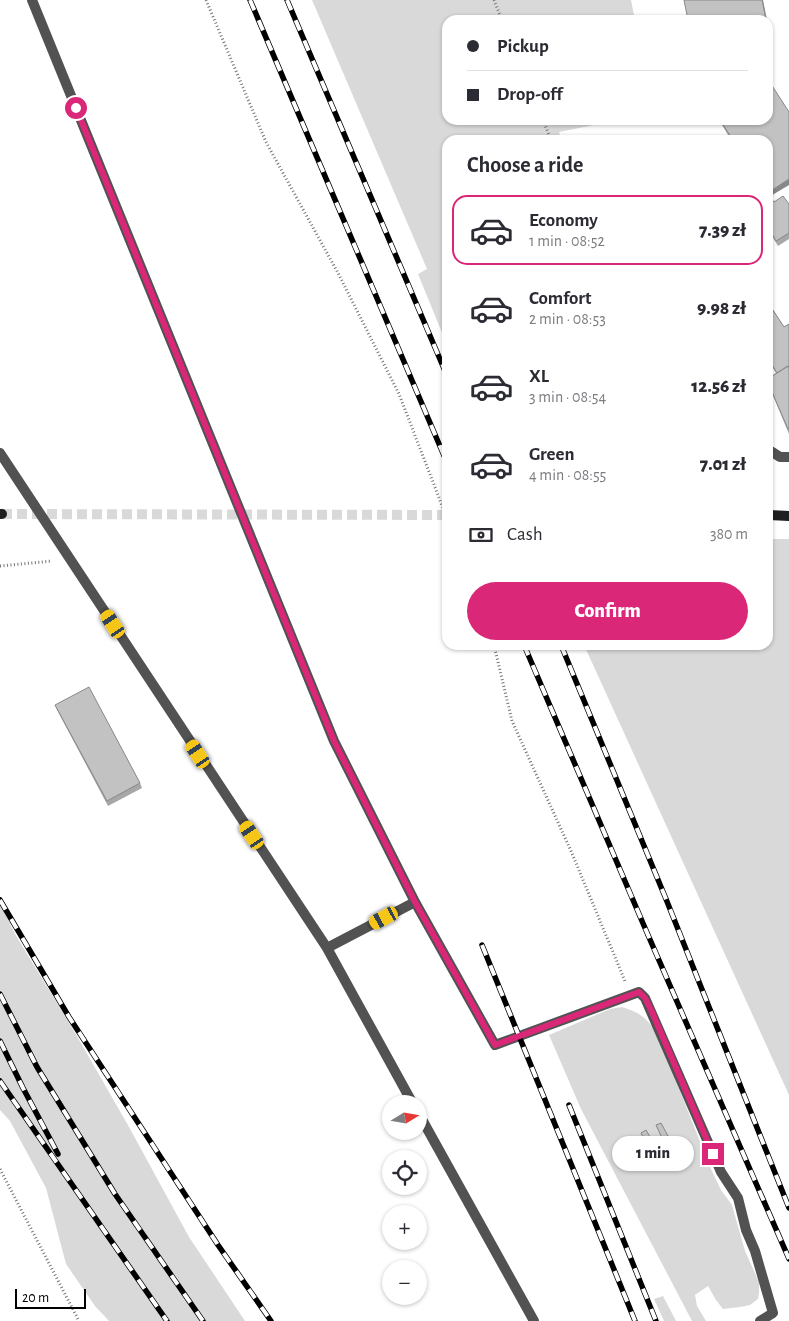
<!DOCTYPE html>
<html lang="en">
<head>
<meta charset="utf-8">
<style>
	body { margin:0; font-family:"Alegreya Sans",sans-serif; background:#f2f2f3; color:#2b2b33; height:100vh; display:flex; flex-direction:column; font-size:19px; white-space:nowrap }
	* { box-sizing:border-box; margin:0 }
	p { font-size:16px; color:#7c7c81 }
	.icon { flex:none; width:28px; height:28px; fill:none; stroke:currentColor; stroke-width:2; stroke-linecap:round; stroke-linejoin:round }
	.map { position:relative; flex:1; overflow:hidden }
	.side { position:absolute; left:442px; top:135px; width:331px; height:515px; display:flex; flex-direction:column; background:#fff; border-radius:15px; box-shadow:0 1px 4px #0004 }
	.side>* { flex:none }
	.guide { position:absolute; left:442px; top:15px; width:331px; height:110px; border-radius:15px; box-shadow:0 1px 4px #0004; display:grid; align-content:center; height:110px; padding:0 25px; background:#fff }
	.needle { width:32px; rotate:79deg }
	.fabs { position:absolute; left:382px; top:1095px; display:grid; gap:10px }
	.fabs a { display:grid; place-items:center; width:45px; height:45px; border-radius:50%; background:#fff; box-shadow:0 1px 4px #0004; font-size:25px }
	.scale { position:absolute; left:15px; bottom:12px; width:71px; box-sizing:border-box; padding-left:5px; border:2px solid #000; border-top:0; font-size:14px; line-height:18px; white-space:nowrap; color:#000; -webkit-text-stroke:4px #fff; paint-order:stroke }
	.end { position:absolute; width:22px; height:22px; margin:-11px; border:6px solid #db2777; background:#fff; box-shadow:0 0 0 2px #fff }
	.from { border-radius:50% }
	.bubble { position:absolute; height:35px; border-radius:18px; background:#fff; box-shadow:0 1px 4px #0004; font-size:16px; font-weight:800; line-height:35px; text-align:center }
	.car { position:absolute; width:15px; height:30px; margin:-15px -8px; border-radius:6px; box-shadow:0 0 4px 1px #0007; background:linear-gradient(#f5c518 24%,#345 0 40%,#f5c518 0 76%,#345 0 86%,#f5c518 0) }
	.guide b { display:flex; align-items:center; gap:18px; height:48px; font-size:19px }
	.guide b+b { border-top:1px solid #e1e1e2 }
	.guide i { width:12px; height:12px; background:#2b2b33 }
	ul { padding:0; list-style:none }
	li { display:flex; align-items:center; gap:15px; height:70px; margin:0 10px 8px; padding:0 15px; border:2px solid transparent; border-radius:15px }
	li div { flex:1 }
	li b { display:block; font-size:19px }
	li em { font-style:normal; font-weight:800 }
	li.on { border-color:#db2777 }
	li>.icon { width:45px; height:45px; stroke-width:1.5 }
	h2 { padding:0 25px; font-size:22px; line-height:60px }
	.pay { display:flex; align-items:center; gap:12px; height:55px; padding:0 25px; font-size:19px }
	.pay p { margin-inline-start:auto }
	.action { display:flex; gap:10px; margin-top:auto; padding:10px 25px }
	.action a { flex:1; height:58px; border-radius:30px; background:#db2777; color:#fff; font-size:20px; font-weight:800; line-height:58px; text-align:center }
	.map>svg:first-child { display:block }
	.green { fill:#d9d9d9 }
	.lines { fill:none; stroke-linecap:round; stroke-linejoin:round }
	.secondary-tunnel { stroke:#d9d9d9; stroke-width:10; stroke-dasharray:10 5; stroke-linecap:butt }
	.path { stroke:#747474; stroke-width:3; stroke-dasharray:1 2.5; stroke-linecap:butt }
	.service { stroke:#525252; stroke-width:10 }
	.secondary { stroke:#1f1f1f; stroke-width:10 }
	.rail-casing { stroke:#000; stroke-width:5.5 }
	.rail { stroke:#fff; stroke-width:4; stroke-dasharray:11; stroke-linecap:butt }
	.wall { fill:#a7a7a7 }
	.shaded-wall { fill:#888 }
	.building { fill:#c2c2c2; stroke:#888 }
	.route { stroke:#db2777; stroke-width:6 }
</style>
</head>
<body>
<div class="map">
<svg width="789" height="1321" viewBox="0 0 789 1321">
	<rect width="100%" height="100%" fill="#fff"/>
	<path class="green" d="M312,0H631L635,20H448V120H619L559,132L562,140H448L447,345L418,274L427,269Z
		M769,539H789V1095L584,645H769Z
		M0,903L15,934L74,1031L129,1127L189,1237L245,1321H109L95,1306L66,1264L46,1188L10,1121L0,1110Z
		M622,1007C640,1013 644,1016 656,1031L711,1169L721,1190L732,1205L745,1251L759,1282V1293L758,1299L750,1305L740,1307L723,1309L716,1300L708,1286L695,1295L697,1306L706,1321H692L581,1109L549,1035L610,1009Z
		M663,1296L676,1321H664L654,1299Z"/>
	<g class="lines">
		<path class="secondary-tunnel" d="M2,514L448,515"/>
		<path class="path" d="M206,0L266,142L338,273L399,394L448,521
			M494,0L502,20
			M543,120L551,140
			M0,566L52,561
			M494,645L512,721L571,851L625,981
			M0,1169L79,1321"/>
		<path class="service" d="M32,0L334,741L415,902L495,1045L639,992L645,998L721,1172L738,1198L746,1230L755,1251L773,1313L760,1321
			M769,450L780,457H789
			M0,453L327,948L413,1104
			M327,948L415,902
			M419,1114L534,1321"/>
		<path class="secondary" d="M0,514H2
			M769,515L789,516"/>
		<defs>
			<path id="rail" d="M250,0L448,465
				M287,0L448,378
				M524,645L648,935L789,1259
				M561,645L666,899L789,1208
				M0,900L69,1017L218,1245L271,1321
				M482,945L635,1321
				M0,994L37,1067L115,1194L203,1321
				M0,1041L23,1088L58,1154
				M0,1081L167,1321
				M569,1105L656,1321"/>
		</defs>
		<use href="#rail" class="rail-casing"/>
		<use href="#rail" class="rail"/>
	</g>
	<path class="wall" d="M719,120H769L770,197L774,202L789,204V239L778,246L769,231V140H731Z
		M769,304L784,327L789,324V434L769,386V378L776,373L769,362Z
		M55,705L140,783L142,788L108,806L57,710Z
		M656,1125L668,1136L669,1140L664,1143Z
		M641,1133L653,1142L655,1147L649,1150Z"/>
	<path class="shaded-wall" d="M762,0H763L767,20H766Z
		M769,30L773,49L769,55Z
		M789,179V185L769,197V192Z"/>
	<path class="building" d="M684,0H762L766,20H688Z
		M769,34L771,44L769,48Z
		M769,81L789,112V179L769,192V140H733L720,120H769Z
		M769,195L774,202L783,196L789,204V233L776,241L769,229Z
		M769,304L784,327L789,324V368L788,366L777,373L769,360Z
		M788,366L789,368V429H788L769,385V378Z
		M89,687L140,783L107,801L55,705Z
		M661,1123L668,1136L662,1138L656,1125Z
		M646,1130L653,1142L647,1145L641,1133Z"/>
	<g class="lines">
		<path class="route" d="M76,108L334,741L415,902L495,1045L639,992L645,998L652,1012L713,1154"/>
	</g>
</svg>
<div class="fabs">
<a><svg class="needle" viewBox="-14 -14 28 28"><path d="M0-13l5 13h-10z" fill="#e53935"/><path d="M0 13l5-13h-10z" fill="#7c7c81"/></svg></a>
<a><svg class="icon" aria-label="locate" viewBox="0 0 24 24"><circle cx="12" cy="12" r="6"/><path d="M12 2v4M12 18v4M2 12h4M18 12h4"/></svg></a>
<a>+</a>
<a>−</a>
</div>
<div class="scale">20 m</div>
<i class="end from" style="left:76px;top:108px"></i>
<i class="end" style="left:713px;top:1154px"></i>
<div class="bubble" style="left:612px;top:1136px;width:82px">1 min</div>
<i class="car" style="left:113px;top:624px;rotate:327deg"></i>
<i class="car" style="left:198px;top:754px;rotate:327deg"></i>
<i class="car" style="left:252px;top:835px;rotate:326deg"></i>
<i class="car" style="left:384px;top:918px;rotate:242deg"></i>
<div class="guide">
<b><i class="from"></i>Pickup</b>
<b><i></i>Drop-off</b>
</div>
<section class="side">
<h2>Choose a ride</h2>
<ul>
<li class="on"><svg class="icon" aria-label="car" viewBox="0 0 24 24"><path d="M5 17H2v-5l4-1 3-4h7l3 4 3 1v5h-3M9 17h6M6 11h13"/><circle cx="7" cy="17" r="2"/><circle cx="17" cy="17" r="2"/></svg><div><b>Economy</b><p>1 min · 08:52</p></div><em>7.39 zł</em></li>
<li><svg class="icon" aria-label="car" viewBox="0 0 24 24"><path d="M5 17H2v-5l4-1 3-4h7l3 4 3 1v5h-3M9 17h6M6 11h13"/><circle cx="7" cy="17" r="2"/><circle cx="17" cy="17" r="2"/></svg><div><b>Comfort</b><p>2 min · 08:53</p></div><em>9.98 zł</em></li>
<li><svg class="icon" aria-label="car" viewBox="0 0 24 24"><path d="M5 17H2v-5l4-1 3-4h7l3 4 3 1v5h-3M9 17h6M6 11h13"/><circle cx="7" cy="17" r="2"/><circle cx="17" cy="17" r="2"/></svg><div><b>XL</b><p>3 min · 08:54</p></div><em>12.56 zł</em></li>
<li><svg class="icon" aria-label="car" viewBox="0 0 24 24"><path d="M5 17H2v-5l4-1 3-4h7l3 4 3 1v5h-3M9 17h6M6 11h13"/><circle cx="7" cy="17" r="2"/><circle cx="17" cy="17" r="2"/></svg><div><b>Green</b><p>4 min · 08:55</p></div><em>7.01 zł</em></li>
</ul>
<div class="pay"><svg class="icon" aria-label="cash" viewBox="0 0 24 24"><path d="M3 7h18v10H3z"/><circle cx="12" cy="12" r="2"/></svg>Cash<p>380 m</p></div>
<div class="action"><a>Confirm</a></div>
</section>
</div>
</body>
</html>
